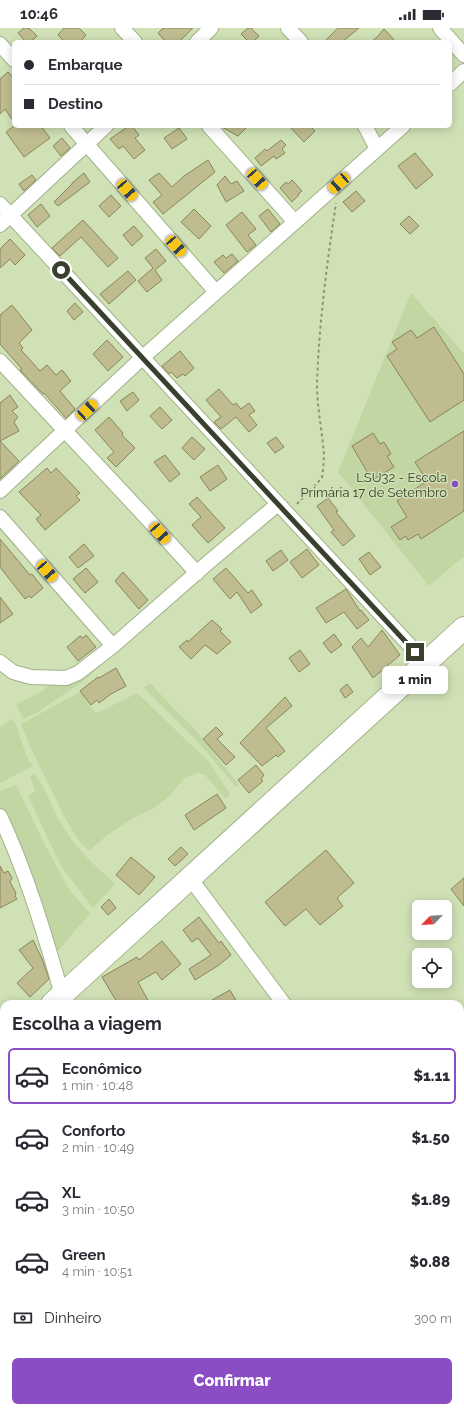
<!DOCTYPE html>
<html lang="pt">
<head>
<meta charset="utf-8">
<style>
	body { margin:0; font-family:Raleway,sans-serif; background:#f2f2f3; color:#2b2b33; height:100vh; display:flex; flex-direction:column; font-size:15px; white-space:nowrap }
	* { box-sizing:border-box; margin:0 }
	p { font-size:13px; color:#7c7c81 }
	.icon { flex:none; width:22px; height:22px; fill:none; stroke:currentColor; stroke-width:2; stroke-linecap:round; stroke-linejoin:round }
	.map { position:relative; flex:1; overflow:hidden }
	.panel { position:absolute; left:0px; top:972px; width:464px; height:412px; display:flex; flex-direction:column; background:#fff; border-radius:12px 12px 0 0; box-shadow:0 2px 10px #0003 }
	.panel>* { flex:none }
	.hud { position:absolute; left:12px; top:12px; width:440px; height:88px; border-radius:6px; box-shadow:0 2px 10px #0003; display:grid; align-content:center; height:88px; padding:0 12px; background:#fff }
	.needle { width:26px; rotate:245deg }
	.tools { position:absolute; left:412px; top:872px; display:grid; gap:8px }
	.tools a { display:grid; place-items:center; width:40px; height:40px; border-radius:6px; background:#fff; box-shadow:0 2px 10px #0003; font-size:20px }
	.end { position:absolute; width:18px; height:18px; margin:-9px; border:5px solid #39402e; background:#fff; box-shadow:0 0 0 2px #fff }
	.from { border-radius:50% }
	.bubble { position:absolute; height:28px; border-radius:6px; background:#fff; box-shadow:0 2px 10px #0003; font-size:13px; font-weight:800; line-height:28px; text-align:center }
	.car { position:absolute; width:12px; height:24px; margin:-12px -6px; border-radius:5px; box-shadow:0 0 3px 1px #0007; background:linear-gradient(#f5c518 24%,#345 0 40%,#f5c518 0 76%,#345 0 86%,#f5c518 0) }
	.hud b { display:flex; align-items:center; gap:14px; height:38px; font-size:15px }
	.hud b+b { border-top:1px solid #e1e1e2 }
	.hud i { width:10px; height:10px; background:#2b2b33 }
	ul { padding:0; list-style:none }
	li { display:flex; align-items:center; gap:12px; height:56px; margin:0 8px 6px; padding:0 4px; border:2px solid transparent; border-radius:6px }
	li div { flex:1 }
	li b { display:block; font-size:15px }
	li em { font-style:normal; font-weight:800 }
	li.selected { border-color:#8b4dc3 }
	li>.icon { width:36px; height:36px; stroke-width:1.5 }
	h2 { padding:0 12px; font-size:18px; line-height:48px }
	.pay { display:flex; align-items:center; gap:10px; height:44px; padding:0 12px; font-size:15px }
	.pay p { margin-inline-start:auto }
	.cta { display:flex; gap:8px; margin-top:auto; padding:8px 12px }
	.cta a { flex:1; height:46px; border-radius:6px; background:#8b4dc3; color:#fff; font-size:16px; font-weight:800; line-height:46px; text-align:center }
	.status { display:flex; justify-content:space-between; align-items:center; height:28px; padding:0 20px; background:#fff; direction:ltr }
	.status svg { height:11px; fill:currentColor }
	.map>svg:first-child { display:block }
	.built { fill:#c1d6a3 }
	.building { fill:#bfbd90; stroke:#88865a }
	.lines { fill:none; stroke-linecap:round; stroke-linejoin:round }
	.street-casing { stroke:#a1b288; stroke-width:16 }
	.primary-casing { stroke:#a1b288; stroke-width:24 }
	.path { stroke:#8a9676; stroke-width:2; stroke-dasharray:3 3; stroke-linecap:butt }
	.street { stroke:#fff; stroke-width:14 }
	.primary { stroke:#fff; stroke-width:22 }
	.route { stroke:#39402e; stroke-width:5 }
	.poi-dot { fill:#8b4dc3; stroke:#cfe1b5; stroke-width:1.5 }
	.labels { text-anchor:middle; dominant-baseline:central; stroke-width:3; stroke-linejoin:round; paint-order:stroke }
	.poi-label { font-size:13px; fill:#39402e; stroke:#cfe1b5; text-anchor:end }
</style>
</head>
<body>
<div class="status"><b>10:46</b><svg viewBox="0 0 49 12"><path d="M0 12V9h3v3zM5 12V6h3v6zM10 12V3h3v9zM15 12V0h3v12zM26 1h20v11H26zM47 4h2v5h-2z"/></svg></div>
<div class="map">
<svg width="464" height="1384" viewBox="0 0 464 1384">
	<rect width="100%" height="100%" fill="#cfe1b5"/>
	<path class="built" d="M411,265L464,326V528L429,558L338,444Z
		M105,626L108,631L82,654L36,685L23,691L16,676L39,665L56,652Z
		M150,655L178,685L193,699L239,757L236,759L198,714L144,660Z
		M80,664L95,684L97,685L137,665L208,733L230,766L226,771L205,747L198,745L186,749L166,771L154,780L135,789L106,808L89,823L84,818L77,810L63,786L30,718L21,696Z
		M12,691L15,695L27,729L33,738L0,755V699Z
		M35,746L47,766L57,789L73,814L90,833L115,856L93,880L67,846L59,834L28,768L35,763L30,748Z
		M16,757L48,823L70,863L90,885L58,923L23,829L0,780V763Z"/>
	<path class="building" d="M24,0H29L37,8L30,14H26L18,5Z
		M64,0H79L86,7L80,14H65L58,7Z
		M163,0H193L179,14H166L158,5Z
		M248,0H251L259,8L253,14H249L241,6Z
		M338,0H359L342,14H324Z
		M384,1L396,14H371L378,8Z
		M8,44L14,51V94L5,81L0,86V51Z
		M14,98H41L50,110L24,129L6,104Z
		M129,98H132L139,107L135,110L145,122L134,131L123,118L119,121L110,111Z
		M220,98H248L238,108Z
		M289,98H310L315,103L304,114Z
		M179,100L187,111L172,121L164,110Z
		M62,110L70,120L61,128L53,118Z
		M281,112L286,117L282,121L285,125L276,131L274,128L261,138L255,130L265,121L267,123Z
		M415,125L433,147L416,161L398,138Z
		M208,132L215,144L163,186L153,174L162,167L149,152L159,145L172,159L184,148Z
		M84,145L90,154L58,178L54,174L72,156V155Z
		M32,147L36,152L24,163L19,156Z
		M225,148L231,156L237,153L244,163L226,174L217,157Z
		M292,152L302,163L298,166L299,167L292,174L280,160L286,154L288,156Z
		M356,163L365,173L352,184L343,174Z
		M111,167L121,178L109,189L99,178Z
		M41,176L50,188L37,199L28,187Z
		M194,181L211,198L199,211L181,194Z
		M268,181L280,196L271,204L259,188Z
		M242,184L256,201L248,207L256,217L247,224L226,197Z
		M409,188L419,198L410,206L400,196Z
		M83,192L118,230L108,239L81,209L60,228L52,220Z
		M134,198L143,208L132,218L123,207Z
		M10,211L25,227L15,237L10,231L0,240V221Z
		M156,221L166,233L155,242L162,252L147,264L138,253L153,240L145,230Z
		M232,226L238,233L224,245L214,234L223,227L226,230Z
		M128,243L136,252L109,276L100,266Z
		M75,275L83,284L74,292L67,283Z
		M12,277L32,302L19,315L23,320L21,322L40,343L47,337L56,347L62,342L71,353L60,363L75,381L66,390L44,365L43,366L20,342L22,341L0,316V287Z
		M434,299L464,346V372L430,394L387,328L397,321L392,314L411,302L417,310Z
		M107,312L123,329L108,343L93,326Z
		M180,323L194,340L185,348L183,346L177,350L171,344L169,346L162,338Z
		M219,361L233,377L236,375L241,381L249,375L255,383L249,387L257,397L249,404L236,389L221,401L214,394L221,389L206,372Z
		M133,364L139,372L127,383L120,373Z
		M10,367L18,379L12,383L18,389L14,394L19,403L0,413L19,433L0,451V375Z
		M160,379L172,392L162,401L150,388Z
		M109,389L123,405L122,407L135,420L116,439L107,430L114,424L95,402Z
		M464,403V483L421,511L418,506L408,512L406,508L400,512L391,499L407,489L397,473L427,453L415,434Z
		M373,405L380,416L384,414L391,426L387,428L394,439L372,452L352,418Z
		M192,409L205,421L194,432L182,420Z
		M276,409L284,419L275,425L267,415Z
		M165,427L180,446L170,454L154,434Z
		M218,437L227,451L210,463L200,449Z
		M47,440L51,445L56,440L80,465L76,468L80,472L45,502L36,491L41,487L19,464Z
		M197,469L225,500L208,515L192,497L201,489L189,476Z
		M328,470L338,483L336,484L355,508L343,518L331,504L334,502L317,478Z
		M0,511L30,547L32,546L43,560L31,570L29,568L25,571L0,539Z
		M84,516L94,528L78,540L69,529Z
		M307,521L319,537L302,550L290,534Z
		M281,522L288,532L273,543L266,533Z
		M369,524L381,539L370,547L359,531Z
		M86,540L98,554L85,565L73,551Z
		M226,540L248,565L252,562L262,577L251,585L237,564L230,571L213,551Z
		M123,544L148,572L139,581L115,553Z
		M346,561L360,583L361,582L369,592L357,601L344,584L326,595L316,580Z
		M0,569L13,586L0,595Z
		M212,592L222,601L220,603L231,614L217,626L205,617L191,631L179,619L187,612L188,614Z
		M382,602L400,627L373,650L352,619L361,610L368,619Z
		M334,606L342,617L331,625L323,615Z
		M86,607L96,619L78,633L67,619L80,608L83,610Z
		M300,622L310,636L299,644L289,630Z
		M116,640L126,658L111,666L99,675L97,672L91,677L80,663L98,649L99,650Z
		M347,656L353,664L345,670L340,662Z
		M285,669L292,678L266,700L285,723L278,729L276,727L262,738L240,715Z
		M216,699L223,706L217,711L235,729L226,737L203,711Z
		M256,737L264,747L261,751L263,753L249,765L238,752Z
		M217,766L226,780L194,802L185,787Z
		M181,819L188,826L175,838L168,831Z
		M326,822L354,855L337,870L343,878L320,897L306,881L285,898L265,874Z
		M131,829L155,849L139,867L116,847Z
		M0,838L4,845L8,843L12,850L10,854L16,865L15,868L17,871L0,880Z
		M464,850V878L451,861Z
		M109,871L116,880L108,887L101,879Z
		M199,889L219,915L221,913L231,927L219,937L195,952L189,941L211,927L198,910L192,914L183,902Z
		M33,912L43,933L49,951L30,969L17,955L33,940L19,922Z
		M162,913L181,936L162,952L156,944L138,954L150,976H118L102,949L137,929L139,932Z
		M230,962L238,976H205Z"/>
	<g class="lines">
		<defs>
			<path id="street" d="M122,0L135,14
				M288,0L301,14
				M440,0L464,27
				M197,14L211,0
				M0,16L14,32
				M450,56L464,43
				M71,98L216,264
				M209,98L295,194
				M365,98L377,121
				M0,176L426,635
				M0,197L106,98
				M0,333L142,485L197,545
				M0,463L142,330L403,98
				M0,489L113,618
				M0,634L13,644L31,649L66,650L78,645L113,618L210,533L278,476
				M0,788C27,846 45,907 62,967
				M190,850L284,976
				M460,1063L464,1061
				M460,1175L464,1181
				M460,1221L464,1219
				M0,1354L4,1365
				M0,1383L4,1380
				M169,1384L174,1380"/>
			<path id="primary" d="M52,976L464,600
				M0,1018L4,1014"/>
		</defs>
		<use href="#street" class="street-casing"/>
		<use href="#primary" class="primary-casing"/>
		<path class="path" d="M297,476L322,450C323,442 324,434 324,426C322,403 317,379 317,356C319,295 327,235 336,175"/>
		<use href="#street" class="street"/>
		<use href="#primary" class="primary"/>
	</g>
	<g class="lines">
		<path class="route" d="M61,242L415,624"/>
	</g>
	<circle class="poi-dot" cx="455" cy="456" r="4"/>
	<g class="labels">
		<g class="poi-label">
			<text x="447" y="449">LSU32 - Escola<tspan x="447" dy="15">Primária 17 de Setembro</tspan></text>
		</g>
	</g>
</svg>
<div class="tools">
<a><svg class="needle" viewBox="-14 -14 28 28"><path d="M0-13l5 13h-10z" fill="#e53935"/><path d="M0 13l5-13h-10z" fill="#7c7c81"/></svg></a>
<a><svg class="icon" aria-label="locate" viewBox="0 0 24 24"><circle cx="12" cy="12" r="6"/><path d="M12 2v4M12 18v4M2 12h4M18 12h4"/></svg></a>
</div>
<i class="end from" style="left:61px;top:242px"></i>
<i class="end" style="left:415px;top:624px"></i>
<div class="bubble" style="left:382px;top:638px;width:66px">1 min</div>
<i class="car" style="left:257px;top:151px;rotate:138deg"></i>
<i class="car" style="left:339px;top:155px;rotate:228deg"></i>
<i class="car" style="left:127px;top:162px;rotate:139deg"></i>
<i class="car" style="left:176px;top:218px;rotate:138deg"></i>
<i class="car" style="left:87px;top:382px;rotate:47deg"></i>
<i class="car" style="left:160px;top:505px;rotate:138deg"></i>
<i class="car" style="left:47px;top:543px;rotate:139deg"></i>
<div class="hud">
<b><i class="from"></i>Embarque</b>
<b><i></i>Destino</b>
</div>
<section class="panel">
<h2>Escolha a viagem</h2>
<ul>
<li class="selected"><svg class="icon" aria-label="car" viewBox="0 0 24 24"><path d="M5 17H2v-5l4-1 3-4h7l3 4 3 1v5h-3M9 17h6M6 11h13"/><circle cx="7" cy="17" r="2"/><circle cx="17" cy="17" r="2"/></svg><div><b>Econômico</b><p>1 min · 10:48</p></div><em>$1.11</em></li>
<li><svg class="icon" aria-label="car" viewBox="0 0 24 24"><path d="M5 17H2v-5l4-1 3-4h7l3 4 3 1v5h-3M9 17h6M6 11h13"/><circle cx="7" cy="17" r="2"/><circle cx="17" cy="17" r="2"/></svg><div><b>Conforto</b><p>2 min · 10:49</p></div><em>$1.50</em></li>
<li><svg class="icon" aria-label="car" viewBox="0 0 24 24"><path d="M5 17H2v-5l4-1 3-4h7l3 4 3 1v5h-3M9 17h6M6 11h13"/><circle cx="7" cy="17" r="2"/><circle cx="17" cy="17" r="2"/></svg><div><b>XL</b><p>3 min · 10:50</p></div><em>$1.89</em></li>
<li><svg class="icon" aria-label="car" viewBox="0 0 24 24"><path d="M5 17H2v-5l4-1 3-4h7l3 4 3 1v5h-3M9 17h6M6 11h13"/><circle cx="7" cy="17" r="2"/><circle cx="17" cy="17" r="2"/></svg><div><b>Green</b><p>4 min · 10:51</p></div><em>$0.88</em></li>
</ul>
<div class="pay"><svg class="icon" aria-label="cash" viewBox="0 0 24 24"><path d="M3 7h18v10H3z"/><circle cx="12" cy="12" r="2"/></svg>Dinheiro<p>300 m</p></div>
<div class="cta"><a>Confirmar</a></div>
</section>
</div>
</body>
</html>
